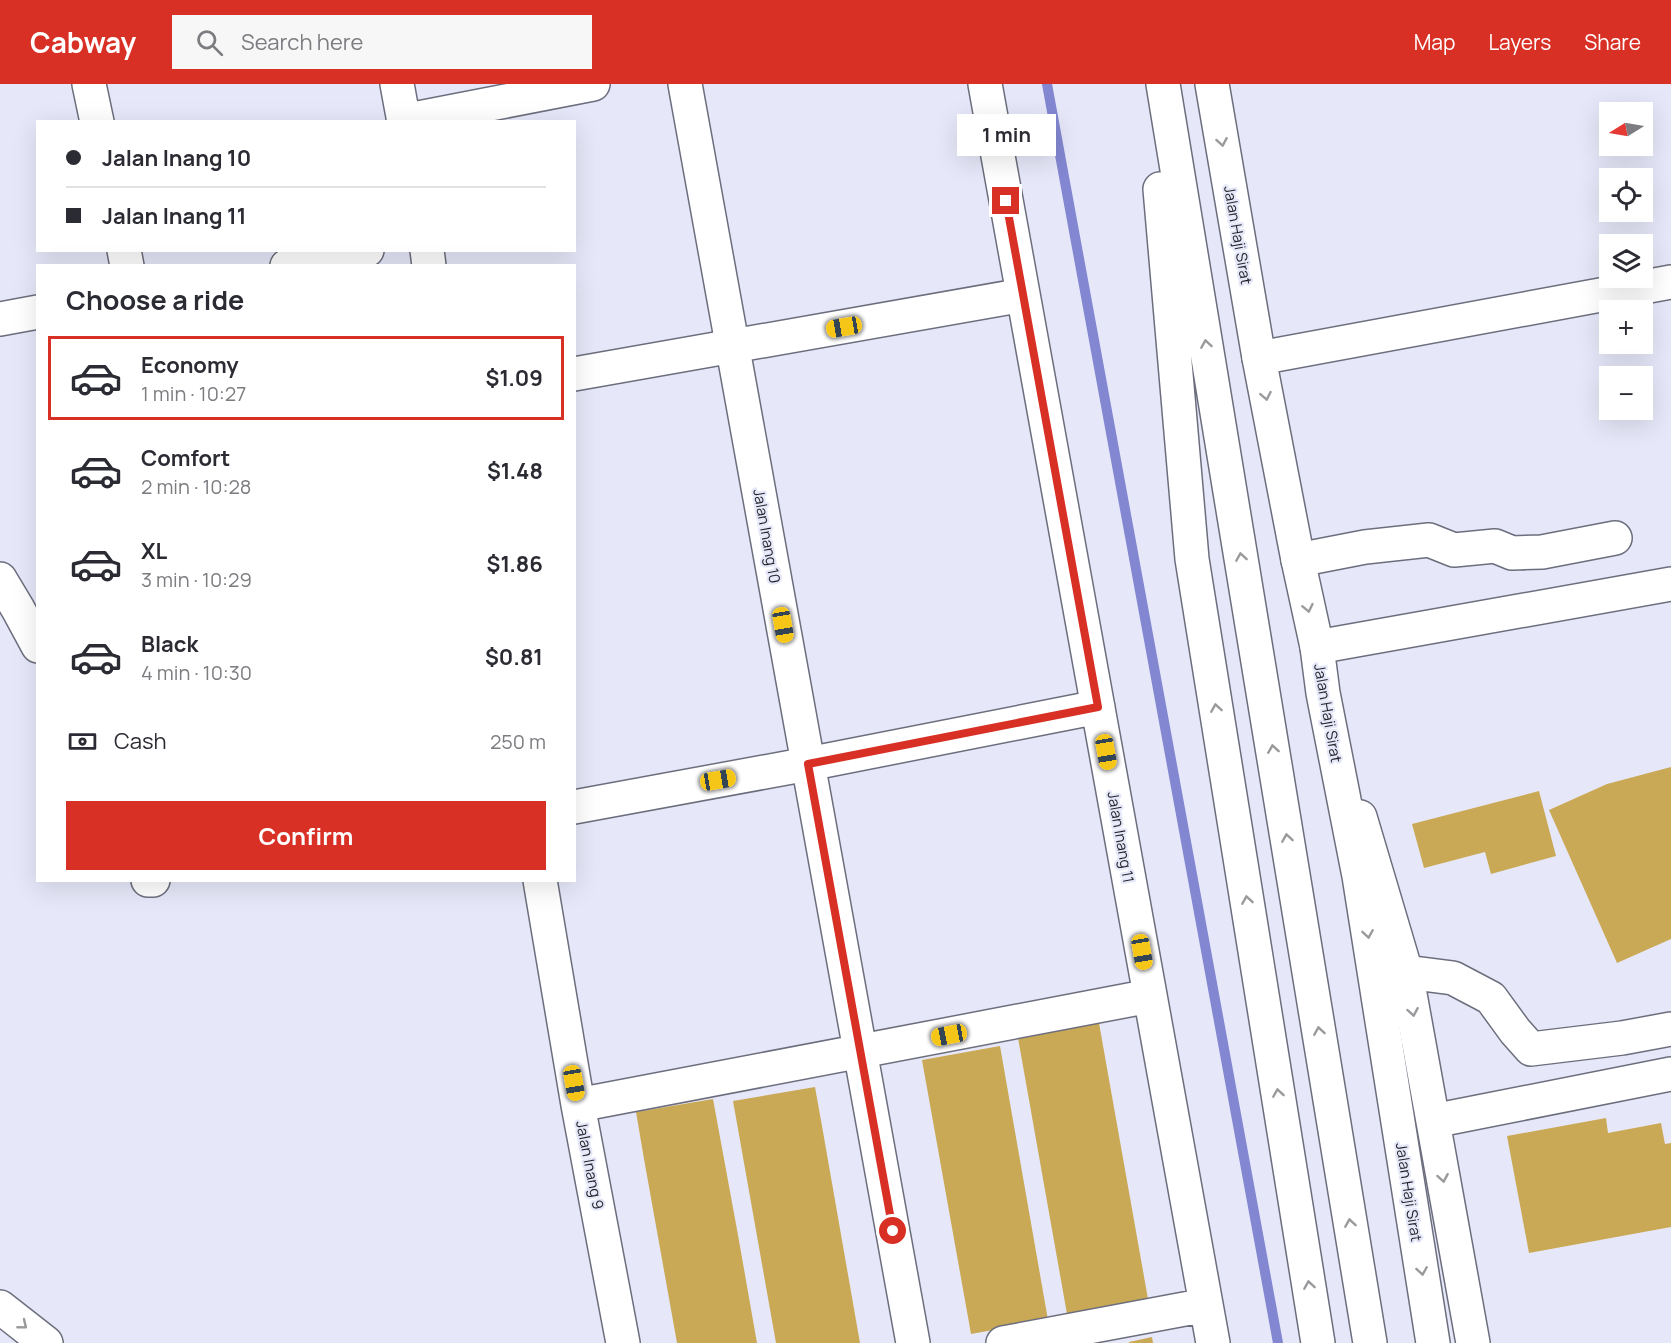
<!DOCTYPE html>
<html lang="en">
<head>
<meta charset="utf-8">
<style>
	body { margin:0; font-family:Manrope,sans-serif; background:#f7f7f7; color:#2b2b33; height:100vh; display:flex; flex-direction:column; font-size:22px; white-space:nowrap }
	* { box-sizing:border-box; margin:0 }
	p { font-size:20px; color:#7c7c81 }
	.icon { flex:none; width:33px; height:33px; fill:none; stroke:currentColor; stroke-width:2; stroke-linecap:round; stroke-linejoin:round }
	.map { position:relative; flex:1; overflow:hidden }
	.sheet { position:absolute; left:36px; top:180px; width:540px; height:618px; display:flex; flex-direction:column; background:#fff; border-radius:0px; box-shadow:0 6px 24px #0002 }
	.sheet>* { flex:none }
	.hud { position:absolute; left:36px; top:36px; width:540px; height:132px; border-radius:0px; box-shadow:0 6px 24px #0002; display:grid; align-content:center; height:132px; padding:0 30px; background:#fff }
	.needle { width:39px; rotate:259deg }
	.tools { position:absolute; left:1599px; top:18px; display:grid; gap:12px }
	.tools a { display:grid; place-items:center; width:54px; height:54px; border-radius:0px; background:#fff; box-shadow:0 6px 24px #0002; font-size:30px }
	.end { position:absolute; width:27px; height:27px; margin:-14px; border:8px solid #d93025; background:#fff; box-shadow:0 0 0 3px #fff }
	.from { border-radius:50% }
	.bubble { position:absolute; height:42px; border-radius:0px; background:#fff; box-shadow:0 6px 24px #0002; font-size:20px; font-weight:700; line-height:42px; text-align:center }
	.car { position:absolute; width:18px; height:36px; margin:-18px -9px; border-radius:8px; box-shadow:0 0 4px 2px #0007; background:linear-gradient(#f5c518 24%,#345 0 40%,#f5c518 0 76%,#345 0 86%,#f5c518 0) }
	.hud b { display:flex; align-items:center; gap:21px; height:57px; font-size:22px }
	.hud b+b { border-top:2px solid #e1e1e2 }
	.hud i { width:15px; height:15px; background:#2b2b33 }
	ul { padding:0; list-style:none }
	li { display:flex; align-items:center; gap:18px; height:84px; margin:0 12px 9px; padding:0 18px; border:3px solid transparent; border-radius:0px }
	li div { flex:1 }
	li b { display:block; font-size:22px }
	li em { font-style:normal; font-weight:700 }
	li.on { border-color:#d93025 }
	li>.icon { width:54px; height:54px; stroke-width:1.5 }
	h2 { padding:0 30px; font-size:27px; line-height:72px }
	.pay { display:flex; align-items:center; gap:15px; height:66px; padding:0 30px; font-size:22px }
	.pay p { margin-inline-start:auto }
	.button { display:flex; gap:12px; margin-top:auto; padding:12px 30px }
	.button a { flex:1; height:69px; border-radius:0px; background:#d93025; color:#fff; font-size:24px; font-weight:700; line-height:69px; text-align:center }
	header { display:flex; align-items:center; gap:36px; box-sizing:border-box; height:84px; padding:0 30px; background:#d93025; color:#fff }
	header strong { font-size:28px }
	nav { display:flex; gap:33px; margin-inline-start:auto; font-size:21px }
	.search { width:420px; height:54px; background:#f7f7f7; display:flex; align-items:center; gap:15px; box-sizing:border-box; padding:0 21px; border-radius:0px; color:#7c7c81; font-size:22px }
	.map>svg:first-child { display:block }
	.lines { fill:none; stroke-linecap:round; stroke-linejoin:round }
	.stream { stroke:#8387d1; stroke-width:10 }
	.building { fill:#caa956 }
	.minor-casing { stroke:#6c6e7d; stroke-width:36 }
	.major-casing { stroke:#6c6e7d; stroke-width:36 }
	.minor { stroke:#fff; stroke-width:33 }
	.major { stroke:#fff; stroke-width:33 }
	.oneway { stroke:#9a9a9d }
	.route { stroke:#d93025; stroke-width:8 }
	.labels { text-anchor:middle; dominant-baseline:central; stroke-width:4.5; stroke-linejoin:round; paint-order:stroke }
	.street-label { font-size:15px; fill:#1f1f25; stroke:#e6e8f9 }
</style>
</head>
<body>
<header>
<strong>Cabway</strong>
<div class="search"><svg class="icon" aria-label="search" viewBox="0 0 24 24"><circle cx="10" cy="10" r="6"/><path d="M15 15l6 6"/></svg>Search here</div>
<nav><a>Map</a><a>Layers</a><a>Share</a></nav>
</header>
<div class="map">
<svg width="1671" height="1259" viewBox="0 0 1671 1259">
	<rect width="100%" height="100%" fill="#e6e8f9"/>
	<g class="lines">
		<path class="stream" d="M1047,0L1278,1259"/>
	</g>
	<path class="building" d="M1671,683V855L1617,879L1549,726L1607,700Z
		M1539,707L1556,772L1491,790L1485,768L1424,784L1412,740Z
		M1099,939L1148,1215L1067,1230L1018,954Z
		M1000,962L1048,1236L971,1250L922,976Z
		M815,1003L822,1042L860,1259H776L733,1017Z
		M713,1015L738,1151L757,1259H677L644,1075L636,1028Z
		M1606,1034L1608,1049L1661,1039L1665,1060L1671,1059V1143L1529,1169L1507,1052Z
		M1152,1253L1153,1259H1129V1258Z"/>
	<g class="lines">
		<defs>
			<path id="minor" d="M89,0L97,38
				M397,0L404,38
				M685,0L913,1259
				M985,0L1213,1259
				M403,37L593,0
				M124,166L127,182
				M427,166L429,182
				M287,182L367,166
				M0,235L38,228
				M1259,274L1671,198
				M574,290L1023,211
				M1298,476L1365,463L1429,456L1454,466L1495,462L1512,469L1542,468L1615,454
				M0,495L18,525L38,562
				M1317,563L1671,500
				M574,723L808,680L1098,623
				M1360,733L1406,888L1473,1259
				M148,796H153
				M540,796L578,1021L623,1259
				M1406,888L1453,894L1491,914L1515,947L1531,965L1622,954L1671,945
				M578,1021L1150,912
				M1433,1037L1671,990
				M0,1223L46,1259
				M1003,1259L1206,1221"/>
			<path id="major" d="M1163,0L1370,1259
				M1212,0L1259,274L1298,476L1317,563L1323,609L1359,792L1433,1259
				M1160,105L1192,475L1318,1259"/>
		</defs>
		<use href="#minor" class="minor-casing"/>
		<use href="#major" class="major-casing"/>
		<use href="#minor" class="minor"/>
		<use href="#major" class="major"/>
	</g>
	<defs><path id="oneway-chevron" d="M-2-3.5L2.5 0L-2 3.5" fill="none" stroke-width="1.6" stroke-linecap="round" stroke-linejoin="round" transform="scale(1.5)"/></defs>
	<g class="oneway">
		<use href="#oneway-chevron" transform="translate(1222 58) rotate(80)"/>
		<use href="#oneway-chevron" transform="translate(1206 260) rotate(-99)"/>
		<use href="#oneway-chevron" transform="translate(1266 312) rotate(79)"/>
		<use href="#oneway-chevron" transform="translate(1241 473) rotate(-99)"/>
		<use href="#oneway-chevron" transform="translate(1308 524) rotate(78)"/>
		<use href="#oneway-chevron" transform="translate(1216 624) rotate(-99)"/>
		<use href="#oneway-chevron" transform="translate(1273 665) rotate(-99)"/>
		<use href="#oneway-chevron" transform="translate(1287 754) rotate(-99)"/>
		<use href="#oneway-chevron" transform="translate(1247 816) rotate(-99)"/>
		<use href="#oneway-chevron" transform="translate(1368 850) rotate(81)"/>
		<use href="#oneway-chevron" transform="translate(1413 928) rotate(80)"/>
		<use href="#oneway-chevron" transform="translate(1319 947) rotate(-99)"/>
		<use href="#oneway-chevron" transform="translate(1278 1009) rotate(-99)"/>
		<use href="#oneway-chevron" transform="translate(1443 1094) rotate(80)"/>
		<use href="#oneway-chevron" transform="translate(1350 1139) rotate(-99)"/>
		<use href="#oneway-chevron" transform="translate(1422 1187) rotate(81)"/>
		<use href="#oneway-chevron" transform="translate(1309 1201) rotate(-99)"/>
		<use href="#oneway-chevron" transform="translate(23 1241) rotate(39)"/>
	</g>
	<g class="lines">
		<path class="route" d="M893,1147L808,680L1098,623L1006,117"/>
	</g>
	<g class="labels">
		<g class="street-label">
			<text transform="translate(1238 151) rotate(80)">Jalan Haji Sirat</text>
			<text transform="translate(767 452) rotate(80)">Jalan Inang 10</text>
			<text transform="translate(1328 629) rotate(80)">Jalan Haji Sirat</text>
			<text transform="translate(1121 753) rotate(80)">Jalan Inang 11</text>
			<text transform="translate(590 1081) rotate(79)">Jalan Inang 9</text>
			<text transform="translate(1409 1108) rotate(81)">Jalan Haji Sirat</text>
		</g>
	</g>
</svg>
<div class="tools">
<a><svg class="needle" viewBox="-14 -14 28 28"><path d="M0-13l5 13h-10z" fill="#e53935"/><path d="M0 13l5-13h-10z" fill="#7c7c81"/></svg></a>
<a><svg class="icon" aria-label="locate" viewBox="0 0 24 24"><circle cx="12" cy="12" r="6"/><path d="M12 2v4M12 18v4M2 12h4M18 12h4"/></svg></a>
<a><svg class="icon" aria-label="layers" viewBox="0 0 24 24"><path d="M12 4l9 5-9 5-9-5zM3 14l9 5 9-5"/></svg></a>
<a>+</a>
<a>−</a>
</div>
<i class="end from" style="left:893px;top:1147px"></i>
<i class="end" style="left:1006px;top:117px"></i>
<div class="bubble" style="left:957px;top:30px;width:99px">1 min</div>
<i class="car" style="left:844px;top:243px;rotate:260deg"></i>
<i class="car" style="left:783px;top:541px;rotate:170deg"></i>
<i class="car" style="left:1106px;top:668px;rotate:170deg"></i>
<i class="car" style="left:718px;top:696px;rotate:80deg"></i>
<i class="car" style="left:1142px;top:868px;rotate:170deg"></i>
<i class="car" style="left:949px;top:951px;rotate:259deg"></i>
<i class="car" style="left:574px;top:999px;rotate:170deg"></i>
<div class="hud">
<b><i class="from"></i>Jalan Inang 10</b>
<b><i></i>Jalan Inang 11</b>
</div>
<section class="sheet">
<h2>Choose a ride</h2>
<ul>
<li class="on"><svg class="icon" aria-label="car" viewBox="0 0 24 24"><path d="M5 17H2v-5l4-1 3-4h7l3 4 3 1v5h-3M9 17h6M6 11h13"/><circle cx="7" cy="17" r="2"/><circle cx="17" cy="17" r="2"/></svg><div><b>Economy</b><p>1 min · 10:27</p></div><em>$1.09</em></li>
<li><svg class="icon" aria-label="car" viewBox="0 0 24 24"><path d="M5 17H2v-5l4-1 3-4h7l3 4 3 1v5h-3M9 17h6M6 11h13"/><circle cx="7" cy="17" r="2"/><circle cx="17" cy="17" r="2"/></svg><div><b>Comfort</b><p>2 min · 10:28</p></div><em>$1.48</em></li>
<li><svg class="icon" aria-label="car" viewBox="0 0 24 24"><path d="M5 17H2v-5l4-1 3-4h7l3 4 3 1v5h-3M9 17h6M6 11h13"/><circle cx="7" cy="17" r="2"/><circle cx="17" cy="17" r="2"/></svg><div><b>XL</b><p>3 min · 10:29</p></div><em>$1.86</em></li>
<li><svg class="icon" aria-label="car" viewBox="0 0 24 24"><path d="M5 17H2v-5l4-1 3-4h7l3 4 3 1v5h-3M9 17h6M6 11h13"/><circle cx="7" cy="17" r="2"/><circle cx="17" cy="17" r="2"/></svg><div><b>Black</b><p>4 min · 10:30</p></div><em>$0.81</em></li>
</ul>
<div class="pay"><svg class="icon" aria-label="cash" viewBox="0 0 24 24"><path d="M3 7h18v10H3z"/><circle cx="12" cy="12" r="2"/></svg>Cash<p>250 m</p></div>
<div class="button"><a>Confirm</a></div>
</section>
</div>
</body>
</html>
